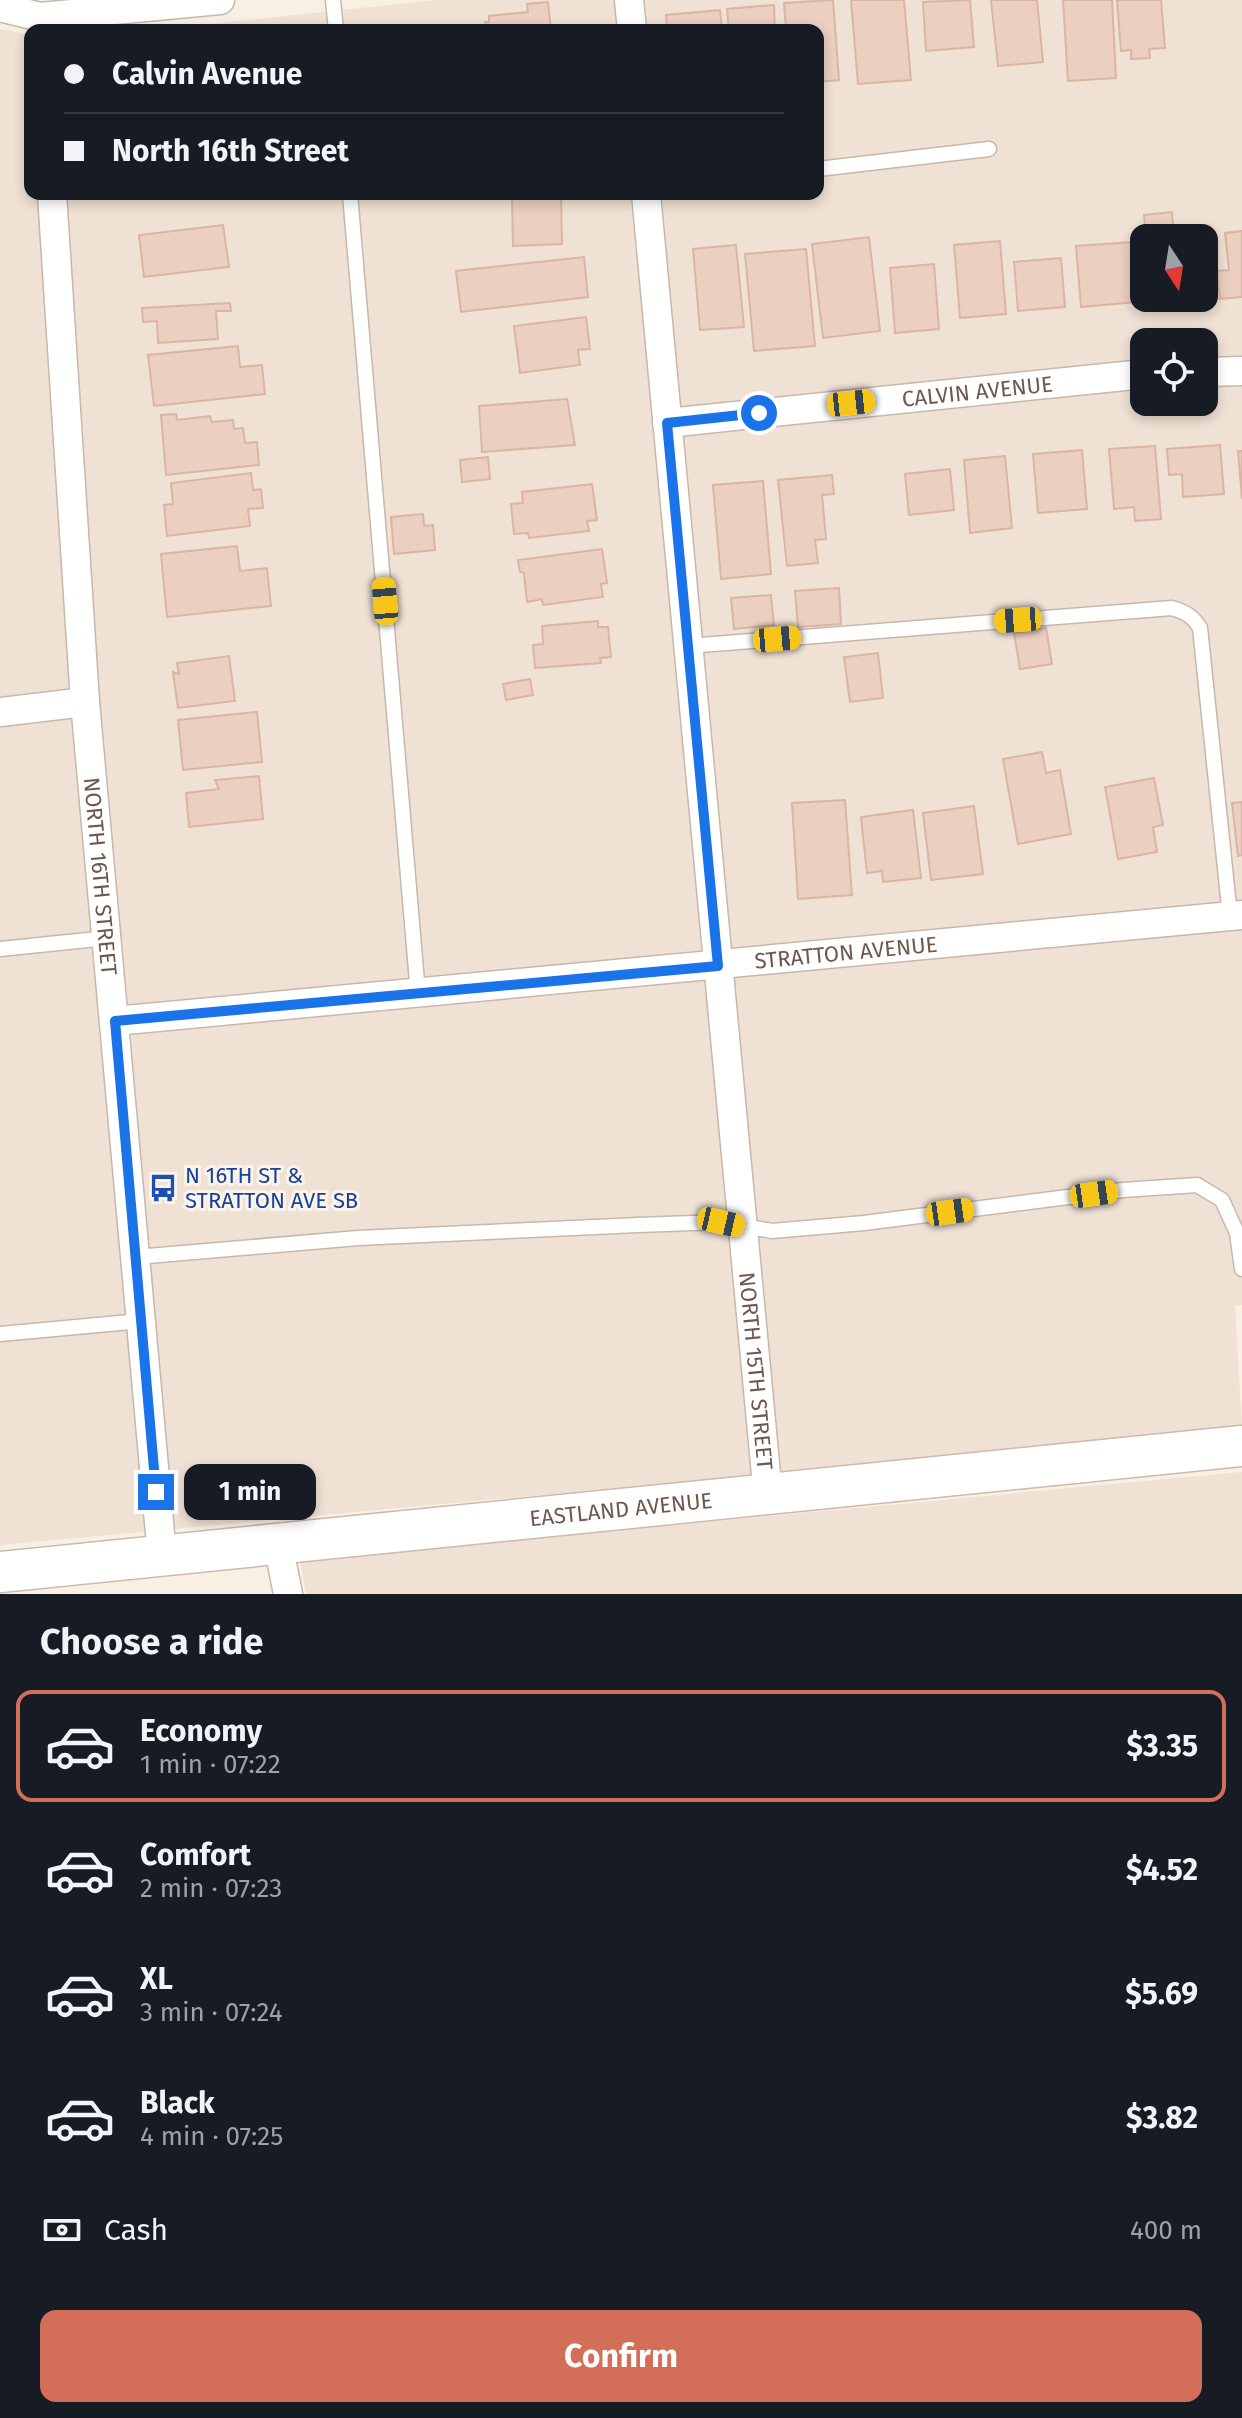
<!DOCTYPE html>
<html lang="en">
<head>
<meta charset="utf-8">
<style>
	body { margin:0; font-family:"Fira Sans",sans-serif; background:#242831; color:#f1f3f6; height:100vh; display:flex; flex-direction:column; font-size:30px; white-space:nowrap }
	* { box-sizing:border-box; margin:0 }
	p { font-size:26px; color:#9ea1a6 }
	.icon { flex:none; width:44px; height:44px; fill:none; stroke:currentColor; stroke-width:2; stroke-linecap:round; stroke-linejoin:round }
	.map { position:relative; height:1594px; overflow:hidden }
	.drawer { display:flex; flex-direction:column; background:#171b24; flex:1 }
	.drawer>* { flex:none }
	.guide { position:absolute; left:24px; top:24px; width:800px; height:176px; border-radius:16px; box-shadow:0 4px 12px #0003; display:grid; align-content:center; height:176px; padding:0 40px; background:#171b24 }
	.needle { width:52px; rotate:168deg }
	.controls { position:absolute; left:1130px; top:224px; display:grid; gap:16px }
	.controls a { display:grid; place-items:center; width:88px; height:88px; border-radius:16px; background:#171b24; box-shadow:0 4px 12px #0003; font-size:40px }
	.end { position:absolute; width:36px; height:36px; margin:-18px; border:10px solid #1a73e8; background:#fff; box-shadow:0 0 0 4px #fff }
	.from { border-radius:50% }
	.bubble { position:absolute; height:56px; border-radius:16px; background:#171b24; box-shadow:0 4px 12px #0003; font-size:26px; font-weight:700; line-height:56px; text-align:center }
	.car { position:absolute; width:24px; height:48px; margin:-24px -12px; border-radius:10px; box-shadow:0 0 6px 2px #0007; background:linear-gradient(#f5c518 24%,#345 0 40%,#f5c518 0 76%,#345 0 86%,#f5c518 0) }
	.guide b { display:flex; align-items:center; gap:28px; height:76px; font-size:30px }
	.guide b+b { border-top:2px solid #363941 }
	.guide i { width:20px; height:20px; background:#f1f3f6 }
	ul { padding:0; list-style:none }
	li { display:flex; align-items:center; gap:24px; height:112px; margin:0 16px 12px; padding:0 24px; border:4px solid transparent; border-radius:16px }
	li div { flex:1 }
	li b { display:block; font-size:30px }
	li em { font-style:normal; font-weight:700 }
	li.on { border-color:#d36e59 }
	li>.icon { width:72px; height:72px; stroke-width:1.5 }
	h2 { padding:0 40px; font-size:36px; line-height:96px }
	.pay { display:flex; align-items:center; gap:20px; height:88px; padding:0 40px; font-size:30px }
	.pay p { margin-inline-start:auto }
	.cta { display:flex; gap:16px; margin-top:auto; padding:16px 40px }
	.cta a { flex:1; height:92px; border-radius:16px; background:#d36e59; color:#fff; font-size:32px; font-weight:700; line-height:92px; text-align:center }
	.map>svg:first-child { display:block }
	.residential { fill:#efe1d4; fill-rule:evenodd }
	.building { fill:#ebcfc0; stroke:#dbb5a2; stroke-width:2 }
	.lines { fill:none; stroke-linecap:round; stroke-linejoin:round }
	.lane-casing { stroke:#c8b7ac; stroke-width:17 }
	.street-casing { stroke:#c8b7ac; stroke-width:31 }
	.secondary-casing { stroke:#cdb9ad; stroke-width:43 }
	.lane { stroke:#fff; stroke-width:14 }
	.street { stroke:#fff; stroke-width:28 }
	.secondary { stroke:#fff; stroke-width:40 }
	.route { stroke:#1a73e8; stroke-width:10 }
	.labels { text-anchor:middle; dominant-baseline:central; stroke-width:6; stroke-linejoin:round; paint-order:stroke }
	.street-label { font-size:22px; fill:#6e574d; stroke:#fcf4ea }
	.transit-label { font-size:22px; fill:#164399; stroke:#fcf4ea; text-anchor:start }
</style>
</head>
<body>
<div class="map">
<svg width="1242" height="1594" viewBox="0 0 1242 1594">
	<rect width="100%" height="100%" fill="#f9f0e4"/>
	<path class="residential" d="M436,0H1242V1305L1235,1306L1242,1430L0,1545V29L30,35V194H818V30H151ZM1144,238H1204V298H1144ZM1144,342H1204V402H1144Z
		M1242,1472V1594H306L300,1560Z"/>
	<path class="building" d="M833,0L839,80L818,82V30H786L784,3Z
		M851,0H904L911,80L858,84Z
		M970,0L974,47L926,51L923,2Z
		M991,0H1037L1043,62L998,66Z
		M1063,0H1112L1116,78L1068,81Z
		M1117,0H1161L1165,48L1149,49L1150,58L1131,59V50L1121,51Z
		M548,2L551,30H486L485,22H489V16L528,12L527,4Z
		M774,5L775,30H729L727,9Z
		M720,10L722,30H667L666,15Z
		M110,194H165L111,198Z
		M190,194H232V196L191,199Z
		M561,195L562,244L513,246L512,197Z
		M1172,212L1174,236L1199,234L1200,238H1146L1144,215Z
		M223,225L229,267L144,277L139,235Z
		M1242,231V297L1220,299L1217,271L1229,270L1225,233Z
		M869,237L880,331L823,338L812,244Z
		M1000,241L1006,314L960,318L954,245Z
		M1132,242L1137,302L1081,307L1076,246Z
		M736,245L744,327L700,330L693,249Z
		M806,249L815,346L754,351L745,254Z
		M584,257L588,297L461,312L456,271Z
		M1061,258L1065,307L1018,311L1014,262Z
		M934,264L939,329L895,333L890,268Z
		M230,303L231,311H216L218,339L158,343L157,321L143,322L142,308Z
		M586,317L590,349L578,350L580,365L520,373L514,326Z
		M238,346L240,367L262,365L265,394L154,406L148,355Z
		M567,399L575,445L482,452L479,406Z
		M176,414L177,420L210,416L212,422L233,420L234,429L243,428L245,443L257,442L259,465L166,475L161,415Z
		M1220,445L1224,494L1183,497L1182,474L1169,475L1167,449Z
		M1155,446L1161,519L1135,521L1134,507L1114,509L1109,449Z
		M1082,450L1087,509L1038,513L1033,454Z
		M1238,451H1242V499Z
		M1005,456L1012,528L970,533L964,460Z
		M488,457L490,479L462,482L460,460Z
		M950,469L954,510L909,515L905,474Z
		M251,473L253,490L261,489L263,508L248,509L250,526L167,536L164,505L173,504L171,483Z
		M832,475L834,494L822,495L826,539L815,540L818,563L787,566L778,480Z
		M763,481L771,574L721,579L713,485Z
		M592,484L597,520L587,521L589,531L529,538L528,533L514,534L511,504L523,503L522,492Z
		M423,514L424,526L433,525L435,550L394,554L391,517Z
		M237,546L240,571L267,568L271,606L167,617L161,554Z
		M602,549L607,583L601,584L603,597L543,605L542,599L527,602L524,573L520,572L518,560Z
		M839,588L841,624L798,627L795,591Z
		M771,595L774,625L734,629L731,598Z
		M598,621V627H608L611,657L600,658L601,663L535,668L533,645L543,644L542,626Z
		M1046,628L1052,664L1020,669L1014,633Z
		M878,653L883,698L850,702L844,657Z
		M229,656L235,701L178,708L173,672L179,674L177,663Z
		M530,679L533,695L506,700L503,684Z
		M257,712L262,762L183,770L178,720Z
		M1042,752L1046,773L1060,770L1071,834L1018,844L1003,759Z
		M259,776L263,819L189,827L186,793L219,789L215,780Z
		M1154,778L1163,825L1153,827L1157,852L1118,859L1105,787Z
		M845,800L852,895L798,899L792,803Z
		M1242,802V855L1238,856L1232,803Z
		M974,806L983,874L931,880L923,813Z
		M913,810L921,878L883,882L882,871L867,873L861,817Z"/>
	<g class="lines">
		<defs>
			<path id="lane" d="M333,0L336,30
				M818,169L989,149
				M350,194L418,994
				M688,646L1172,608C1185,612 1193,616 1200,628L1230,916
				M0,949L107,938
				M136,1257L358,1238L638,1225L721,1222L772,1231L864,1223L1123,1190L1197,1185L1222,1200L1237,1233L1242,1269
				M0,1334L141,1321"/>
			<g id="street">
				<path d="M629,0L632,30"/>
				<path d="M0,7L40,17L220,0"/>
				<path id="s1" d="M52,194L85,702L162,1556"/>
				<path id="s2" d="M646,194L768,1496"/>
				<path d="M1204,372L1242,371"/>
				<path id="s3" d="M667,423L1144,374"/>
				<path d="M0,712L85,702"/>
				<path id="s4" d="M115,1021L1242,915"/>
				<path d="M278,1544L288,1594"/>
			</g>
			<g id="secondary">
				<path id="s5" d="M0,1572L1242,1446"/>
			</g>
		</defs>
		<use href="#lane" class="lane-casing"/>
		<use href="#street" class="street-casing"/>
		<use href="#secondary" class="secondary-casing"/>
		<use href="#lane" class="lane"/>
		<use href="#street" class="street"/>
		<use href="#secondary" class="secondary"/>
	</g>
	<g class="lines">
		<path class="route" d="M156,1492L115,1021L718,966L667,423L759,413"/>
	</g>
	<defs>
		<symbol id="bus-bare" viewBox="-9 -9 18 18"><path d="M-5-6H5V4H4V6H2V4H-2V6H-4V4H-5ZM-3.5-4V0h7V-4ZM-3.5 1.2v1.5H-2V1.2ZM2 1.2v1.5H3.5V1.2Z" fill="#1a4fb4" stroke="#fcf4ea" stroke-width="2.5" paint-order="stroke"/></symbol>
	</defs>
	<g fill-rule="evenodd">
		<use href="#bus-bare" x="143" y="1168" width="40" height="40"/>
	</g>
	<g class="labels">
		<g class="street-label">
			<text stroke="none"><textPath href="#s3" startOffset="312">CALVIN AVENUE</textPath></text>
			<text stroke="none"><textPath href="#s1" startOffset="684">NORTH 16TH STREET</textPath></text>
			<text stroke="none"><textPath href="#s4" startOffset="734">STRATTON AVENUE</textPath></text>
			<text stroke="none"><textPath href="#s2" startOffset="1182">NORTH 15TH STREET</textPath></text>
			<text stroke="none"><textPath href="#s5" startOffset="624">EASTLAND AVENUE</textPath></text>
		</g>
		<g class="transit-label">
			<text x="185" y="1175">N 16TH ST &amp;<tspan x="185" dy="25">STRATTON AVE SB</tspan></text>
		</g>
	</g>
</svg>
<div class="controls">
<a><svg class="needle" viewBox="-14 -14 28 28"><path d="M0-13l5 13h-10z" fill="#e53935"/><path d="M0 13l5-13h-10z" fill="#9ea1a6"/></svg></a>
<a><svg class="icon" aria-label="locate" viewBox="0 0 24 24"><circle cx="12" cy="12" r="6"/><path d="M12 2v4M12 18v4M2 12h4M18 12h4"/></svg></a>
</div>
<i class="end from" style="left:759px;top:413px"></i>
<i class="end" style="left:156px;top:1492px"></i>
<div class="bubble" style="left:184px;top:1464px;width:132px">1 min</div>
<i class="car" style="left:851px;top:403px;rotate:84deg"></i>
<i class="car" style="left:385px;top:601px;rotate:355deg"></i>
<i class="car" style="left:1018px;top:620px;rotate:266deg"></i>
<i class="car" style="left:777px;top:639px;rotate:85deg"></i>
<i class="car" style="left:1094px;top:1194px;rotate:82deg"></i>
<i class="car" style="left:950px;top:1212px;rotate:82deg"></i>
<i class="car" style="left:721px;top:1222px;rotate:103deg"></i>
<div class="guide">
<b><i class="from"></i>Calvin Avenue</b>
<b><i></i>North 16th Street</b>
</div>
</div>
<section class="drawer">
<h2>Choose a ride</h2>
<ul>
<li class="on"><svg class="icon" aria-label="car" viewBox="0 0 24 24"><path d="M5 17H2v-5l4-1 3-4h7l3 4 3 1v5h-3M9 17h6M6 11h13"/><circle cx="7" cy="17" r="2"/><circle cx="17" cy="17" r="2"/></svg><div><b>Economy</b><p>1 min · 07:22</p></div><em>$3.35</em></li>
<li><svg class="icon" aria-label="car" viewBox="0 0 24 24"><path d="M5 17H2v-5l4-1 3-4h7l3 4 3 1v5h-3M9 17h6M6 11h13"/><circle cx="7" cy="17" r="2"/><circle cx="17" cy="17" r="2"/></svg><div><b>Comfort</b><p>2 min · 07:23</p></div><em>$4.52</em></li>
<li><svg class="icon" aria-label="car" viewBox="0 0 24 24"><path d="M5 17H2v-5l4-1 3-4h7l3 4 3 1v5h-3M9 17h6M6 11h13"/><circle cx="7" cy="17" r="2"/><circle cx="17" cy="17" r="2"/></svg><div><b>XL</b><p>3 min · 07:24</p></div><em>$5.69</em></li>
<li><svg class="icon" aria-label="car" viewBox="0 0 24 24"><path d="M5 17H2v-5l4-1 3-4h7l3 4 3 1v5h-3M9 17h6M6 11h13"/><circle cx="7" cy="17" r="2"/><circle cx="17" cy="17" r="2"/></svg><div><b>Black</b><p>4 min · 07:25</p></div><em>$3.82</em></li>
</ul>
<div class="pay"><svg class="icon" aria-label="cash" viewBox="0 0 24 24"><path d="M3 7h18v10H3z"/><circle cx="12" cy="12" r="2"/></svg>Cash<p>400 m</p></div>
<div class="cta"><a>Confirm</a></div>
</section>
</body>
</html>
